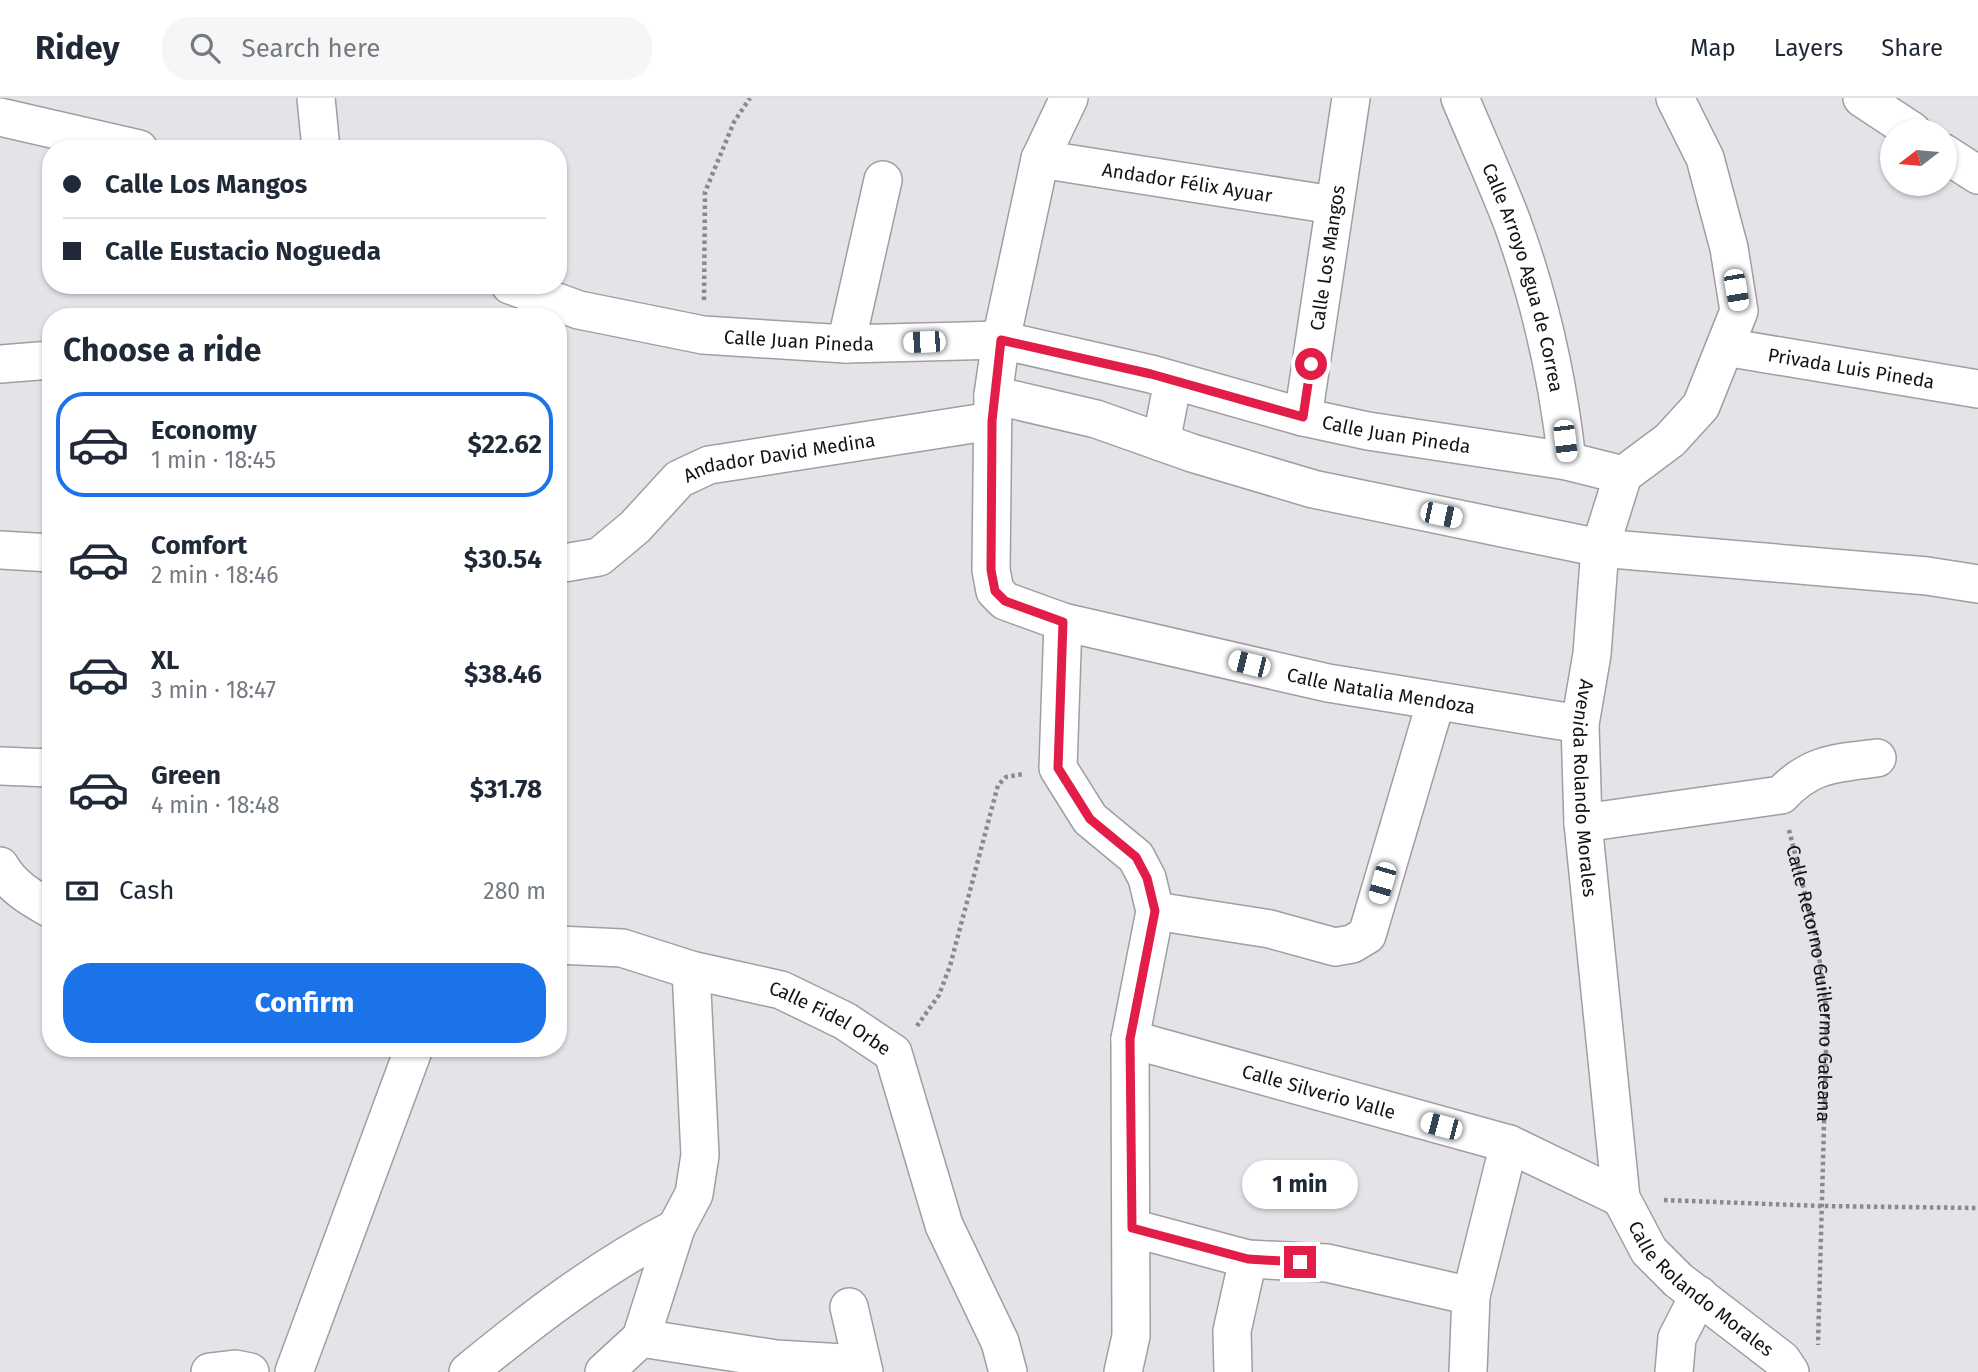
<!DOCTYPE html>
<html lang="en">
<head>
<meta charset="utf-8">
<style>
	body { margin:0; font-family:"Fira Sans",sans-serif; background:#f6f6f7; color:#1f2937; height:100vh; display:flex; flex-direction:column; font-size:26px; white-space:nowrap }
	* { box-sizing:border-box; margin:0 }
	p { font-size:23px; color:#747a83 }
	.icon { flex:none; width:38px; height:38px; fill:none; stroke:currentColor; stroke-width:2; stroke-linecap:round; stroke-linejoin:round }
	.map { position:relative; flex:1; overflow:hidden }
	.drawer { position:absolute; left:42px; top:210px; width:525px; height:749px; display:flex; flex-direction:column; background:#fff; border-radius:28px; box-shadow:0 2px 5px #0004 }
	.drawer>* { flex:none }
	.banner { position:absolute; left:42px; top:42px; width:525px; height:154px; border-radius:28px; box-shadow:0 2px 5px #0004; display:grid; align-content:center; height:154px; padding:0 21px; background:#fff }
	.needle { width:46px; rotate:254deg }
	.tools { position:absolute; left:1880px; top:21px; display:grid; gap:14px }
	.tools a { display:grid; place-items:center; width:77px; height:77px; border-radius:50%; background:#fff; box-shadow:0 2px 5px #0004; font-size:35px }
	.end { position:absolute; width:32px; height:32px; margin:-16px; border:9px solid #e11d48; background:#fff; box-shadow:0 0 0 4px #fff }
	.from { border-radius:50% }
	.bubble { position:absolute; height:49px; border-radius:24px; background:#fff; box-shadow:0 2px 5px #0004; font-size:23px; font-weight:700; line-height:49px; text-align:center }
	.car { position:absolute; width:21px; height:42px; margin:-21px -10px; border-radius:9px; box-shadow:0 0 5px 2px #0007; background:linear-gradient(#fff 24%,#345 0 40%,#fff 0 76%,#345 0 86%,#fff 0) }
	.banner b { display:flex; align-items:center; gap:24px; height:66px; font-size:26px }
	.banner b+b { border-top:2px solid #e0e1e3 }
	.banner i { width:18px; height:18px; background:#1f2937 }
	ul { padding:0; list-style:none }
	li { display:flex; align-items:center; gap:21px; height:105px; margin:0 14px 10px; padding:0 7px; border:4px solid transparent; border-radius:28px }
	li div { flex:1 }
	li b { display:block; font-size:26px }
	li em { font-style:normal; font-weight:700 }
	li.active { border-color:#1a73e8 }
	li>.icon { width:63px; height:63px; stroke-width:1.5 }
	h2 { padding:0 21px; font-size:32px; line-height:84px }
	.pay { display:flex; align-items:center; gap:18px; height:77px; padding:0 21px; font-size:26px }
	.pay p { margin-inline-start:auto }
	.action { display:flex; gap:14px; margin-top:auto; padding:14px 21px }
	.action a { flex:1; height:80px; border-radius:28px; background:#1a73e8; color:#fff; font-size:28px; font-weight:700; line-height:80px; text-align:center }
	header { display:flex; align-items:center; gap:42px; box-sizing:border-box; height:98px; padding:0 35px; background:#fff; border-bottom:2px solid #e0e1e3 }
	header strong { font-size:33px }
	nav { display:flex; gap:38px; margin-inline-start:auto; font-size:24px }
	.search { width:490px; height:63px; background:#f6f6f7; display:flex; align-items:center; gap:18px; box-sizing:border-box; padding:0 24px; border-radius:28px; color:#747a83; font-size:26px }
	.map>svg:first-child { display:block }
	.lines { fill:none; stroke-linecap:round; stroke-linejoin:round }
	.minor-casing { stroke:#a09ea2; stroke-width:40 }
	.path { stroke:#8a898c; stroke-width:4.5; stroke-dasharray:3.5 3.5; stroke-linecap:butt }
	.minor { stroke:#fff; stroke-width:37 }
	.route { stroke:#e11d48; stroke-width:9 }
	.labels { text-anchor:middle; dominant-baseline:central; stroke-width:7; stroke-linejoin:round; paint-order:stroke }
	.street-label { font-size:19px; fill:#131314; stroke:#e5e3e8 }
</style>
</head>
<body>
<header>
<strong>Ridey</strong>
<div class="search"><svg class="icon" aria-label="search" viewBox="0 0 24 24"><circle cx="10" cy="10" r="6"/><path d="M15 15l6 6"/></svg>Search here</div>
<nav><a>Map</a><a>Layers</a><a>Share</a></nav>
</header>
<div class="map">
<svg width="1978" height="1274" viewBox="0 0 1978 1274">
	<rect width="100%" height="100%" fill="#e5e3e8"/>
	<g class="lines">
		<defs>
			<g id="minor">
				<path d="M316,0L321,51"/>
				<path id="s2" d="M1069,0L1040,61L1001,242L993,297L991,472L995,493L1005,503L1063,524L1328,585L1580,626"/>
				<path id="s3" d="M1460,0C1477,41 1496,82 1512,124C1540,201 1558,281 1567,363"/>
				<path id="s4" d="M1675,0L1705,60L1729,150L1739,213L1701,308L1670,342L1623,377L1600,450L1592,556L1580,626L1583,725L1621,1100L1649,1153L1678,1182L1782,1262L1790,1274"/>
				<path d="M1862,0L1912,33"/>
				<path d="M0,19L139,51"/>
				<path d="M1944,55L1978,77"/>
				<path id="s5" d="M1040,61L1333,107"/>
				<path id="s6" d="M510,187L579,212L703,237L846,246L1001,242L1151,276L1303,319L1368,333L1567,363L1623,377"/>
				<path d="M846,246L883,82"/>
				<path id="s7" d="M1725,249L1978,291"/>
				<path d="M0,266L51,262"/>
				<path d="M993,297L1096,321L1192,355L1313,391L1600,450L1927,478L1978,486"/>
				<path id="s8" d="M1303,319L1351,0"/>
				<path d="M1161,344L1173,283"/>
				<path d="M0,452L51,455"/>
				<path id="s9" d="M558,466L599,459L635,429L679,381L709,367L992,323"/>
				<path d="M1063,524L1058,670L1090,721L1136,759L1147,780L1155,813L1130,941L1131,1238L1123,1274"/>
				<path d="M0,668L51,670"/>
				<path d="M1583,725L1781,697C1811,665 1836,665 1877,660"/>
				<path d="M0,768C11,788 31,800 51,811"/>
				<path d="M1155,813L1270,831L1335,849L1352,846L1367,837L1436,603"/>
				<path id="s10" d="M558,847L622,850L691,872L781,892L845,923L893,955L944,1127L1000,1244L1008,1274"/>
				<path id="s11" d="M1130,941L1509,1046L1621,1100"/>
				<path d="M1132,1130L1248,1161L1327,1165L1471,1198"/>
				<path d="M849,1209L864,1274"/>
				<path d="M641,1240L776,1261L861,1266"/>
				<path d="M210,1274L235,1271L250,1274"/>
				<path d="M294,1274L414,950"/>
				<path d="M468,1274C534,1220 600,1169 676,1130"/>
				<path d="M604,1274L641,1240L676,1130L694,1096L700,1057L691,872"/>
				<path d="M1233,1274L1232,1233L1248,1161"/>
				<path d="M1468,1274L1471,1198L1509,1046"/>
				<path d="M1674,1274L1677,1240L1699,1197"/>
			</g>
		</defs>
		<use href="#minor" class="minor-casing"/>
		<g class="path">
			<path d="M704,202L705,94L734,24L750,0"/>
			<path id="s1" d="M1789,732L1817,844L1827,916L1818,1247"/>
			<path d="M917,928L939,897L950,868L998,687L1006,679L1023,676"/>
			<path d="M1664,1102L1821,1108L1978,1110"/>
		</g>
		<use href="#minor" class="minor"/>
	</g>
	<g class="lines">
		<path class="route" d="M1300,1164L1248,1161L1132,1130L1130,941L1155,813L1147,780L1136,759L1090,721L1058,670L1063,524L1005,503L995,493L991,472L992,323L1001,242L1151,276L1303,319L1311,266"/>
	</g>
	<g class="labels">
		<g class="street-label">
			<text stroke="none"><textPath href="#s5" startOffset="149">Andador Félix Ayuar</textPath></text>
			<text stroke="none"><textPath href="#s8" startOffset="161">Calle Los Mangos</textPath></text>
			<text stroke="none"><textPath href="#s3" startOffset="191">Calle Arroyo Agua de Correa</textPath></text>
			<text stroke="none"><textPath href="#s6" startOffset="296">Calle Juan Pineda</textPath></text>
			<text stroke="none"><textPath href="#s7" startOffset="128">Privada Luis Pineda</textPath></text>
			<text stroke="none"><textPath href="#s6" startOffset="905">Calle Juan Pineda</textPath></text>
			<text stroke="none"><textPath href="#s9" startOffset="257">Andador David Medina</textPath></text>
			<text stroke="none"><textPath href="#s2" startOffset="906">Calle Natalia Mendoza</textPath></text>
			<text stroke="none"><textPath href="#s4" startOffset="749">Avenida Rolando Morales</textPath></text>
			<text stroke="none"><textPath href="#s1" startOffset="156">Calle Retorno Guillermo Galeana</textPath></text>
			<text stroke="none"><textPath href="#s10" startOffset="285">Calle Fidel Orbe</textPath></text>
			<text stroke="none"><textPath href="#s11" startOffset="196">Calle Silverio Valle</textPath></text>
			<text stroke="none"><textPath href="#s4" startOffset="1284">Calle Rolando Morales</textPath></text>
		</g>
	</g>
</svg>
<div class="tools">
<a><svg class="needle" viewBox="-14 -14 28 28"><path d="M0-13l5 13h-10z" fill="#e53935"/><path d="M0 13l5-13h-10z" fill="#747a83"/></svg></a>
</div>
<i class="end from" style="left:1311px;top:266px"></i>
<i class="end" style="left:1300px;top:1164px"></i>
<div class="bubble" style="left:1242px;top:1062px;width:116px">1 min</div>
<i class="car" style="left:1736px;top:192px;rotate:170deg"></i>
<i class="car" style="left:924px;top:244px;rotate:268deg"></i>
<i class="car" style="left:1565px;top:343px;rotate:173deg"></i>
<i class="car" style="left:1441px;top:417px;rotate:102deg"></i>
<i class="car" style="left:1249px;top:566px;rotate:284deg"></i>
<i class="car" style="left:1382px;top:785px;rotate:196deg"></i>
<i class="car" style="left:1441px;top:1028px;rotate:285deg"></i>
<div class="banner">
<b><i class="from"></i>Calle Los Mangos</b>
<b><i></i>Calle Eustacio Nogueda</b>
</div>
<section class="drawer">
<h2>Choose a ride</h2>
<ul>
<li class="active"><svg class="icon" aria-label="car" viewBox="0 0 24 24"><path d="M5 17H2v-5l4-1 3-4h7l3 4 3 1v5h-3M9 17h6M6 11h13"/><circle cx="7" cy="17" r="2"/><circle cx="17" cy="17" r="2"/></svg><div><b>Economy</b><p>1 min · 18:45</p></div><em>$22.62</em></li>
<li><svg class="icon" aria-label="car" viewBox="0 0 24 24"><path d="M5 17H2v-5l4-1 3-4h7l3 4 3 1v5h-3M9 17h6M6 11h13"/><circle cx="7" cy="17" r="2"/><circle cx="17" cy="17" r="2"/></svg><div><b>Comfort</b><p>2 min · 18:46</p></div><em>$30.54</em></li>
<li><svg class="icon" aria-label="car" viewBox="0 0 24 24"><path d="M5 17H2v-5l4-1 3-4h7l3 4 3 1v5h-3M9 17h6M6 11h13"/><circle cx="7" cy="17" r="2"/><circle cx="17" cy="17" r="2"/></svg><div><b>XL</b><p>3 min · 18:47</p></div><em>$38.46</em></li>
<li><svg class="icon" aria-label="car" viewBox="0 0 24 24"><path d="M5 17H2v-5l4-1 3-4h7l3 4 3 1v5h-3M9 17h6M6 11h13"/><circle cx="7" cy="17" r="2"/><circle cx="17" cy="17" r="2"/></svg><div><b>Green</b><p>4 min · 18:48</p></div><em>$31.78</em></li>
</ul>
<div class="pay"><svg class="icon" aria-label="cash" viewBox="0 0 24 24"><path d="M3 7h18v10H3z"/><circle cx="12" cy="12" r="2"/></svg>Cash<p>280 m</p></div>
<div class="action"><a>Confirm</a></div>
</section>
</div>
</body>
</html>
